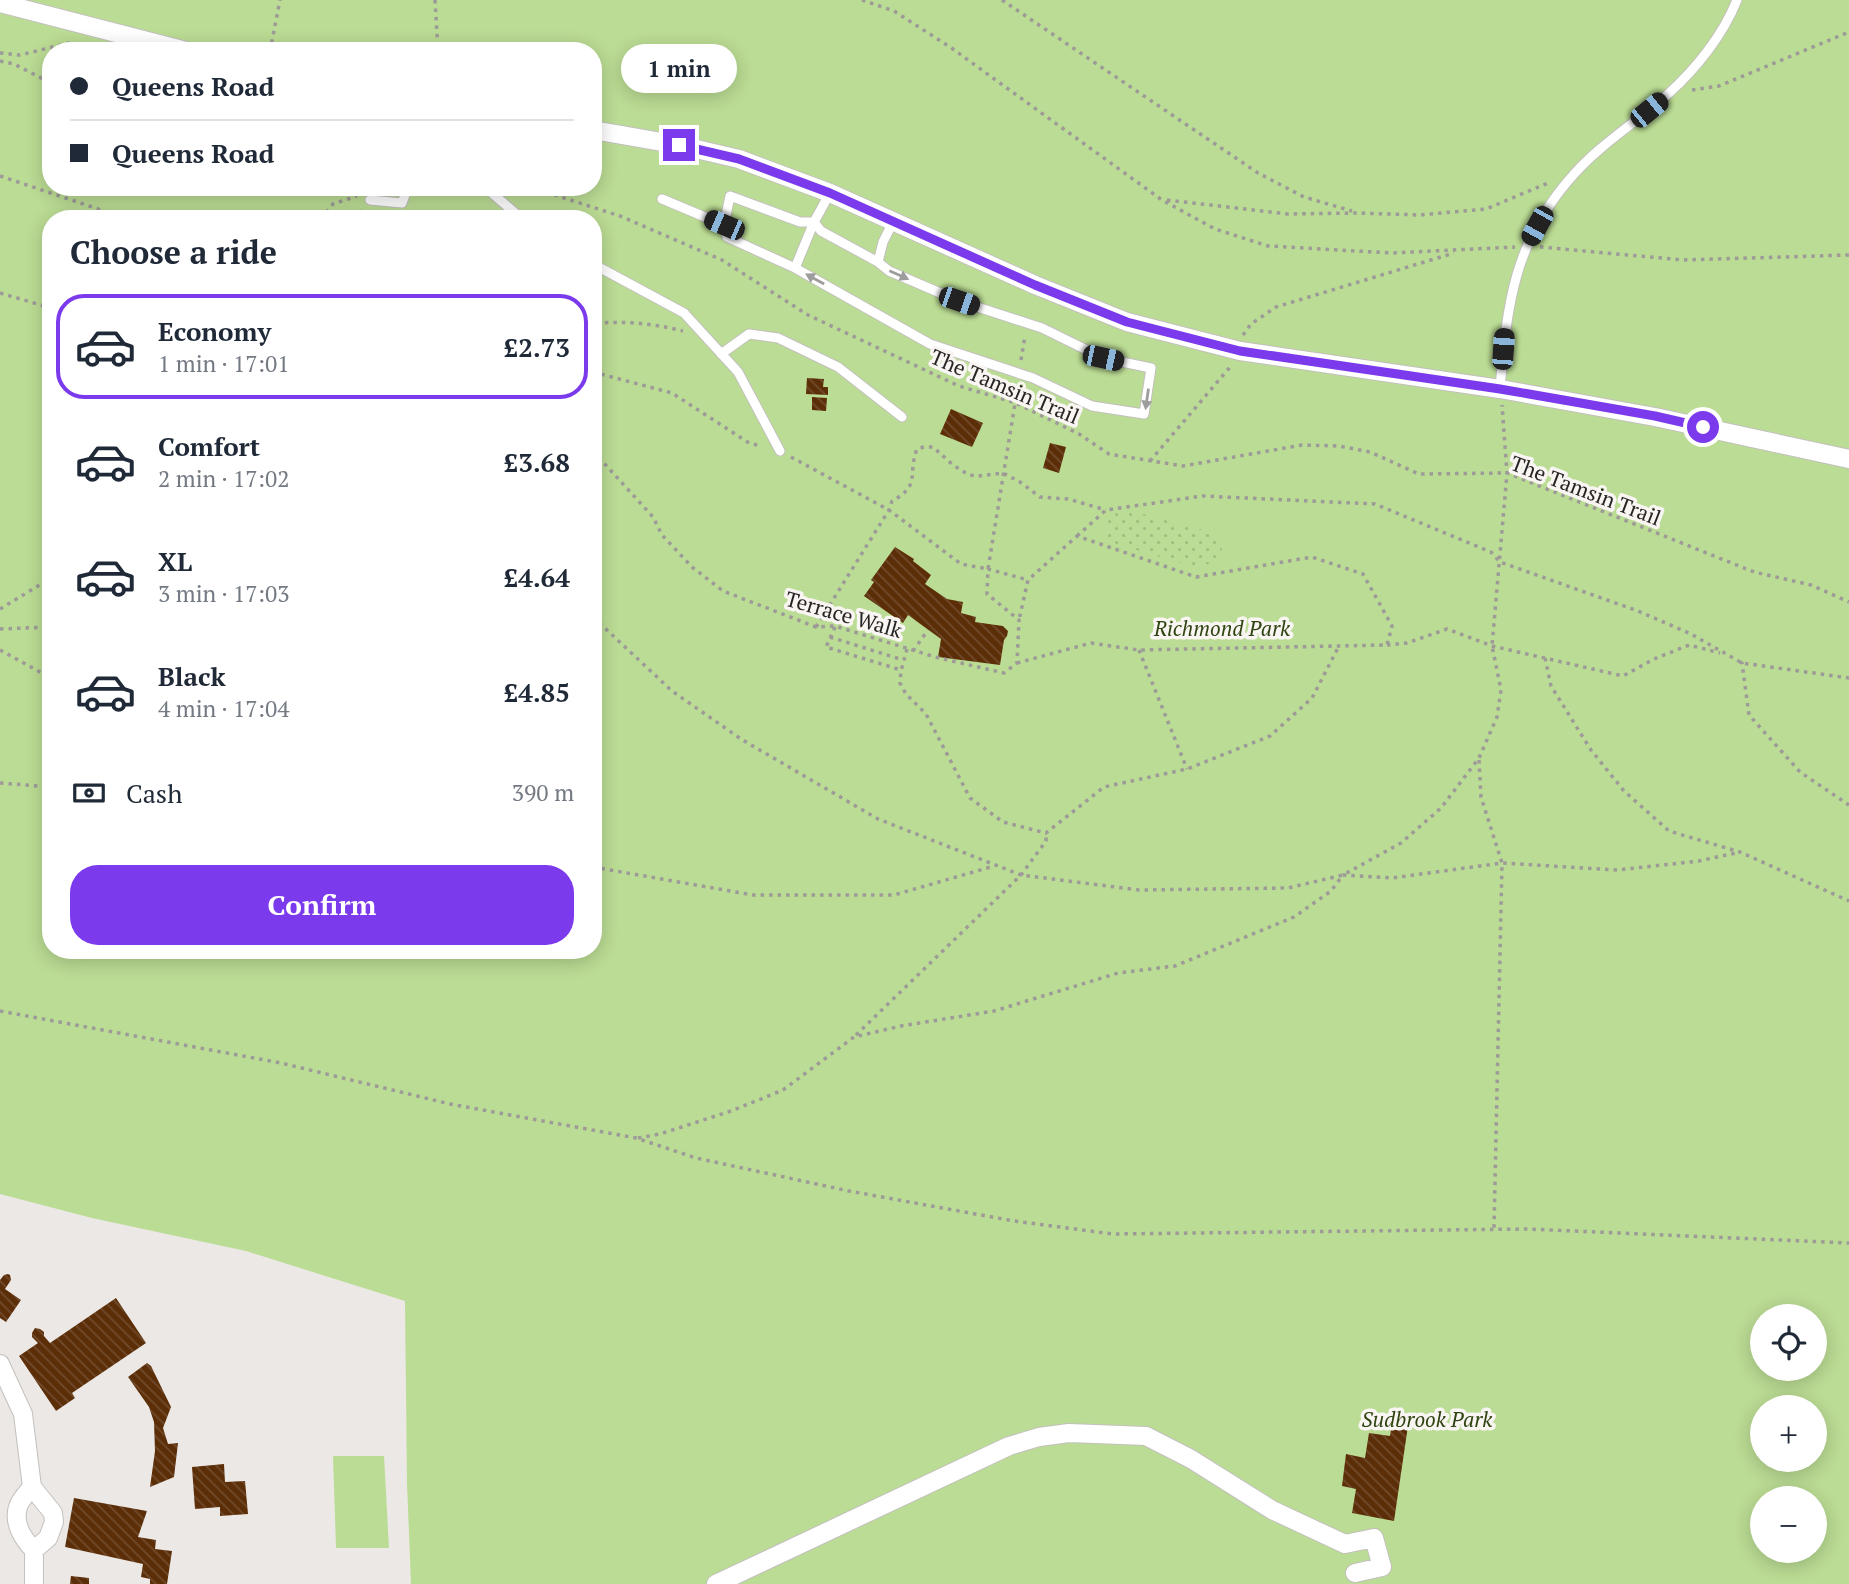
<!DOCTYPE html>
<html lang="en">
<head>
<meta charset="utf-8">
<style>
	body { margin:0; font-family:"PT Serif",serif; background:#f6f6f7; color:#1f2937; height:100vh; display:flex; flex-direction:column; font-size:26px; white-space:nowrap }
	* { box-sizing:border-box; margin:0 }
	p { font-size:23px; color:#747a83 }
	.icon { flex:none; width:38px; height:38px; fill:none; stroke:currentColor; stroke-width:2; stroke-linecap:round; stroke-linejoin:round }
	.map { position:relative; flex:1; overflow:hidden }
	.sheet { position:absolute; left:42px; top:210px; width:560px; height:749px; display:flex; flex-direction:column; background:#fff; border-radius:28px; box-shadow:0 4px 18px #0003 }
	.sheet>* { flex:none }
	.top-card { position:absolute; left:42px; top:42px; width:560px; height:154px; border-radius:28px; box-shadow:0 4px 18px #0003; display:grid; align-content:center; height:154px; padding:0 28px; background:#fff }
	.buttons { position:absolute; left:1750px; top:1304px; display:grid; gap:14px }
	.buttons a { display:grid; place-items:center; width:77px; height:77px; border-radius:50%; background:#fff; box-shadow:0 4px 18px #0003; font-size:35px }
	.end { position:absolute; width:32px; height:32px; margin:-16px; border:9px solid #7c3aed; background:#fff; box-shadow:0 0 0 4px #fff }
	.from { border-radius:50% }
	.bubble { position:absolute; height:49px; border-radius:24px; background:#fff; box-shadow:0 4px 18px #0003; font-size:23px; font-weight:600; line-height:49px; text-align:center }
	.car { position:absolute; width:21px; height:42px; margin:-21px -10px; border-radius:9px; box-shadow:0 0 5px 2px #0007; background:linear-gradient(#222 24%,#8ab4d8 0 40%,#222 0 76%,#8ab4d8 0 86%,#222 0) }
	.top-card b { display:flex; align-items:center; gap:24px; height:66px; font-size:26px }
	.top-card b+b { border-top:2px solid #e0e1e3 }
	.top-card i { width:18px; height:18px; background:#1f2937 }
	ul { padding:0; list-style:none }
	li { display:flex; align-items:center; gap:21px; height:105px; margin:0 14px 10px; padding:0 14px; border:4px solid transparent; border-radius:28px }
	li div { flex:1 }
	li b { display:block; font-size:26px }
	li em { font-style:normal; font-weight:600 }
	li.on { border-color:#7c3aed }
	li>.icon { width:63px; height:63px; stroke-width:1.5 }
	h2 { padding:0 28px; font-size:32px; line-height:84px }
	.pay { display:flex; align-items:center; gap:18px; height:77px; padding:0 28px; font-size:26px }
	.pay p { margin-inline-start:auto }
	.primary-button { display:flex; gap:14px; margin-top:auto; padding:14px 28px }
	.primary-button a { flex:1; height:80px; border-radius:28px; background:#7c3aed; color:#fff; font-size:28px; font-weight:600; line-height:80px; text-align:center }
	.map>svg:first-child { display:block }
	.park { fill:#bbdc94; fill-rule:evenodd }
	.garden { fill:url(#garden-dots) }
	.building { fill:url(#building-back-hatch) }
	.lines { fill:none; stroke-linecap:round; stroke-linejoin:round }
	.service-casing { stroke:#c3c0bd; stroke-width:11 }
	.minor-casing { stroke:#c3c0bd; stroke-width:20 }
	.path { stroke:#9d9a98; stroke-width:3.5; stroke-dasharray:3.5 5; stroke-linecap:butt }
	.service { stroke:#fff; stroke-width:9 }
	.minor { stroke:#fff; stroke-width:18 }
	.oneway { fill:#9e9d9d }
	.route { stroke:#7c3aed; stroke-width:9 }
	.labels { text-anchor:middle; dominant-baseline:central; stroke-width:7; stroke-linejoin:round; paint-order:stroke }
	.street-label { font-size:21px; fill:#282625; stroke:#f9f5f2 }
	.park-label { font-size:21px; font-style:italic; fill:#2f4411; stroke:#f9f5f2 }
</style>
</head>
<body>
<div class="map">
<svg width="1849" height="1584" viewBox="0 0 1849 1584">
	<defs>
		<pattern id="garden-dots" width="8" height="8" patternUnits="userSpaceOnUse" patternTransform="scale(1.75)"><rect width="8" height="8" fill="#bbdc94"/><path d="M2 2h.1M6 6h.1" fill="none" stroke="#a1bd7f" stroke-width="1.8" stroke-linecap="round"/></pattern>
		<pattern id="building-back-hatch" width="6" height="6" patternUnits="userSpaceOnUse" patternTransform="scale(1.75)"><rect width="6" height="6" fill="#5c2e08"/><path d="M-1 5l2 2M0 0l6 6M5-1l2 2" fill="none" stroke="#704b2c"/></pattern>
	</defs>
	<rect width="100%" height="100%" fill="#ece8e5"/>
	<path class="park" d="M0,0H1849V1584H411L407,1483L405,1301L246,1251L92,1218L0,1194ZM51,51H593V187H51ZM51,219H593V950H51ZM1762,1316H1815V1368H1762ZM1762,1407H1815V1460H1762ZM1762,1498H1815V1550H1762Z
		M333,1456H384L389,1548H336Z"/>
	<path class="garden" d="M1131,511L1215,533L1223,545L1218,560L1198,568L1106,541L1108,521L1116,513Z"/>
	<path class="building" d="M370,187H400L399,195L370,193Z
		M807,378L824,379L823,387H828V395L806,394Z
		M812,397L827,398L826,411L812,410Z
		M951,409L983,423L972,447L940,434Z
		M1050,443L1066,447L1059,473L1043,468Z
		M895,547L914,559L913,561L931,575L925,584L947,599L963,602L961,613L976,617L975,622L1003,626L1008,631L1007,636L1004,640L1000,665L938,657L941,639L908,615L903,623L864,596L874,582L871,580Z
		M8,1274L10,1275L11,1280L5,1289L21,1300L6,1322L0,1318V1280L4,1275Z
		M116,1298L146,1343L72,1393L75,1398L56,1411L19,1356L38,1343L32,1337V1333L35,1328L40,1329L44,1332V1336L50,1343Z
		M147,1363L151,1366L171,1407L163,1428L168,1444L178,1443L174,1477L150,1487L155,1451L154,1422L149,1407L128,1377Z
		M1393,1415L1409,1419L1394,1521L1352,1513L1356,1489L1342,1486L1346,1454L1365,1458L1369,1433L1390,1436Z
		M224,1464L225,1482L245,1481L248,1514L220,1516V1507L195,1509L192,1467Z
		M74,1498L147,1511L138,1537L156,1540L155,1549L172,1551L167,1584H150V1579L141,1577L143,1564L65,1547Z
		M71,1576L89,1578V1584H70Z"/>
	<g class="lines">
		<defs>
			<path id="service" d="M485,187L522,219
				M830,193L814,222H800L730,196L724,225L727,237L795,268L930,344L1033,378L1092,406L1144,414L1151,368L1103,358L1042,328L959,301L889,271L878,262L883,242L893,222
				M662,199L724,225
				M370,200L402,203L408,187
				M814,222L821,231L878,262
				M593,264L684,313L738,372L780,451
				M795,268L814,222
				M721,354L749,334L778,338L838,367L902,417
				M1500,389C1507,303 1514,240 1575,173C1602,143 1638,121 1668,94C1696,69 1723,35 1737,0"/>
			<path id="minor" d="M0,3L186,51
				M593,130L679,145L739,159L830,193L1035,285L1127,322L1240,351L1500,389L1655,417L1849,459
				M0,1364L23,1414L32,1487L53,1513L54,1522L48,1538L34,1550V1584
				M32,1487C27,1493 20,1500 18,1507C13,1523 23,1539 34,1550
				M716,1584L1009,1446L1039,1437L1069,1433L1146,1436L1191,1459L1272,1510L1345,1544L1374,1538L1382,1567L1355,1573"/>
		</defs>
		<use href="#service" class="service-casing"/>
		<use href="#minor" class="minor-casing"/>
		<path class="path" d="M435,0L438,51
			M862,0L894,11L950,47L1162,200L1215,229L1268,246L1392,253L1515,247
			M1002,0L1258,173L1304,197L1352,211
			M270,51L280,0
			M0,53L20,55L73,42
			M0,61L14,64L51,83
			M1692,90L1719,86L1849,32
			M0,176L128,219
			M530,187L620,216L722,260L808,315L959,386L1016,403L1079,434L1109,454L1183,466L1302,445L1339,446L1370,452L1419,474L1507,473L1754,572L1811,585L1849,602
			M1167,200L1288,214L1357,213L1420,215L1486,209L1548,183
			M321,219L333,204L357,196
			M360,219L362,210
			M1540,247L1683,260L1849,255
			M0,293L51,308
			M593,333L600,323C629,321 655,324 683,331
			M1243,335L1251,324L1276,307L1454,253
			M1021,360L1025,336
			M593,372L672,393L749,443L761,446
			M593,378L602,388
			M593,451L653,517L662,535L692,567L723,591L816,627L835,626L935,657L1004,673L1017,663L1019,620L987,594L988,569L1028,580
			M791,457L889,510L961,564L988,569L1018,385
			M1150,461L1231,366
			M1077,536L1106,510L1203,496L1375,504L1491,552L1500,562L1638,611L1691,634L1742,663L1849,678
			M0,609L51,578
			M593,617L672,691L741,739L878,819L1021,875L1139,890L1288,888L1343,875L1401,843L1441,808L1479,758L1497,717L1501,690L1492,646L1507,473L1502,405
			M816,627L889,510L892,501C922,485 907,474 917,449L924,447H933L953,465L969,475L978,476L1003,473L1020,482L1040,497L1068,499L1106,510
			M835,627L826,647L901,670
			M0,629L51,627
			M830,637L903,660
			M1387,645L1407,643L1447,629L1492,646L1623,676L1654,659L1689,645L1720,653
			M907,649L901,671L900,683L906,694L926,714L970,798L1003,822L1046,833L1104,787L1187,769L1270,736L1312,698L1339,646
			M0,650L51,678
			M1139,650L1187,769
			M913,651L928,630
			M1545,658L1551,686L1591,750L1624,791L1669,831L1740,852L1849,901
			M1740,662L1742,663L1749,715L1800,772L1849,805
			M1017,663L1091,643L1139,650L1387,645L1392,626L1363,574L1312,557L1196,577L1077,536L1028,580L1019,620
			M1479,760L1481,797L1502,863L1494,1228
			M0,783L51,787
			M593,867L753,895H894L994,866
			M0,1011L281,1063L450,1104L636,1138L696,1158L849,1191L1014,1221L1113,1234L1527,1229L1849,1243
			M856,1035L1021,875L1046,841V834
			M638,1138L660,1134L731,1111L783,1090L854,1037L901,1026L994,1011L1118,973L1175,966L1294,917L1331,891L1343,875L1392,878L1502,863L1617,870L1699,861L1740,852"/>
		<use href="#service" class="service"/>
		<use href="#minor" class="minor"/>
	</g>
	<defs><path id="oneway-solid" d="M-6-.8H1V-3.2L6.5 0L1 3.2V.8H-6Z" transform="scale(1.75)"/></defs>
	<g class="oneway">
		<use href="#oneway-solid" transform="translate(899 275) rotate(24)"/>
		<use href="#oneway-solid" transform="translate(815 279) rotate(-151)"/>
		<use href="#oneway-solid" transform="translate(1147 399) rotate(98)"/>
	</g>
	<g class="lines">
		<path class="route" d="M679,145L739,159L830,193L1035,285L1127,322L1240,351L1500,389L1655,416L1703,427"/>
	</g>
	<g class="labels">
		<g class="street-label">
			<text transform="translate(1005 386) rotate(23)">The Tamsin Trail</text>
			<text transform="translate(1586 490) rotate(21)">The Tamsin Trail</text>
			<text transform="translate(844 614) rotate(16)">Terrace Walk</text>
		</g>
		<g class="park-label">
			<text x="1222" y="628">Richmond Park</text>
			<text x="1427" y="1419">Sudbrook Park</text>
		</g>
	</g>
</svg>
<div class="buttons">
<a><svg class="icon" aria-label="locate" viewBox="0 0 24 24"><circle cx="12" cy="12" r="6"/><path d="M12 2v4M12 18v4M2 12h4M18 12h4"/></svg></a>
<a>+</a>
<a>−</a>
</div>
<i class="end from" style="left:1703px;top:427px"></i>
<i class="end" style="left:679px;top:145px"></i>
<div class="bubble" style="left:621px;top:44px;width:116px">1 min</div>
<i class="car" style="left:1649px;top:110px;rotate:51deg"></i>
<i class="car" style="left:724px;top:225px;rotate:293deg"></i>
<i class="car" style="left:1537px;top:226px;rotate:209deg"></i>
<i class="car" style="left:959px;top:301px;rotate:109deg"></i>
<i class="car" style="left:1503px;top:349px;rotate:4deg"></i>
<i class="car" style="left:1103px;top:358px;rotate:102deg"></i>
<div class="top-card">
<b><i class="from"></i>Queens Road</b>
<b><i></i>Queens Road</b>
</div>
<section class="sheet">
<h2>Choose a ride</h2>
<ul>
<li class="on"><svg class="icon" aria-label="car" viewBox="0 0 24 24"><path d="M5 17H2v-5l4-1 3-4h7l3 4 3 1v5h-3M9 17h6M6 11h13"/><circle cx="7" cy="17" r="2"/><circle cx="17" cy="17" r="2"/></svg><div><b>Economy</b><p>1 min · 17:01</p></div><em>£2.73</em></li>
<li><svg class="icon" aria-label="car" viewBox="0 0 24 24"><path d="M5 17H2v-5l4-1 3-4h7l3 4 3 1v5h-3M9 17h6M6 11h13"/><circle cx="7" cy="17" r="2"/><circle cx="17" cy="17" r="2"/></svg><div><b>Comfort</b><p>2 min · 17:02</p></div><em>£3.68</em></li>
<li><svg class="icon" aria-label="car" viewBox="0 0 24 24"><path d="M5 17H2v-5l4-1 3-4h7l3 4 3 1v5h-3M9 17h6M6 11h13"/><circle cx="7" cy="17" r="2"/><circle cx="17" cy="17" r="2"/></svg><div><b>XL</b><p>3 min · 17:03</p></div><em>£4.64</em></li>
<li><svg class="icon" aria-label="car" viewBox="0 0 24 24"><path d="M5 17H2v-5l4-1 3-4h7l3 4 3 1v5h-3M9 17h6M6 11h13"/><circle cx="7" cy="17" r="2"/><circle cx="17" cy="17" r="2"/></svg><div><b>Black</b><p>4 min · 17:04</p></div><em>£4.85</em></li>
</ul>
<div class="pay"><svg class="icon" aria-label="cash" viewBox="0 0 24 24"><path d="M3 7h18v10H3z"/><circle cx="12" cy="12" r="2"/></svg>Cash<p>390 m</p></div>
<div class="primary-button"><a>Confirm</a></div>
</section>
</div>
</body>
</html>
